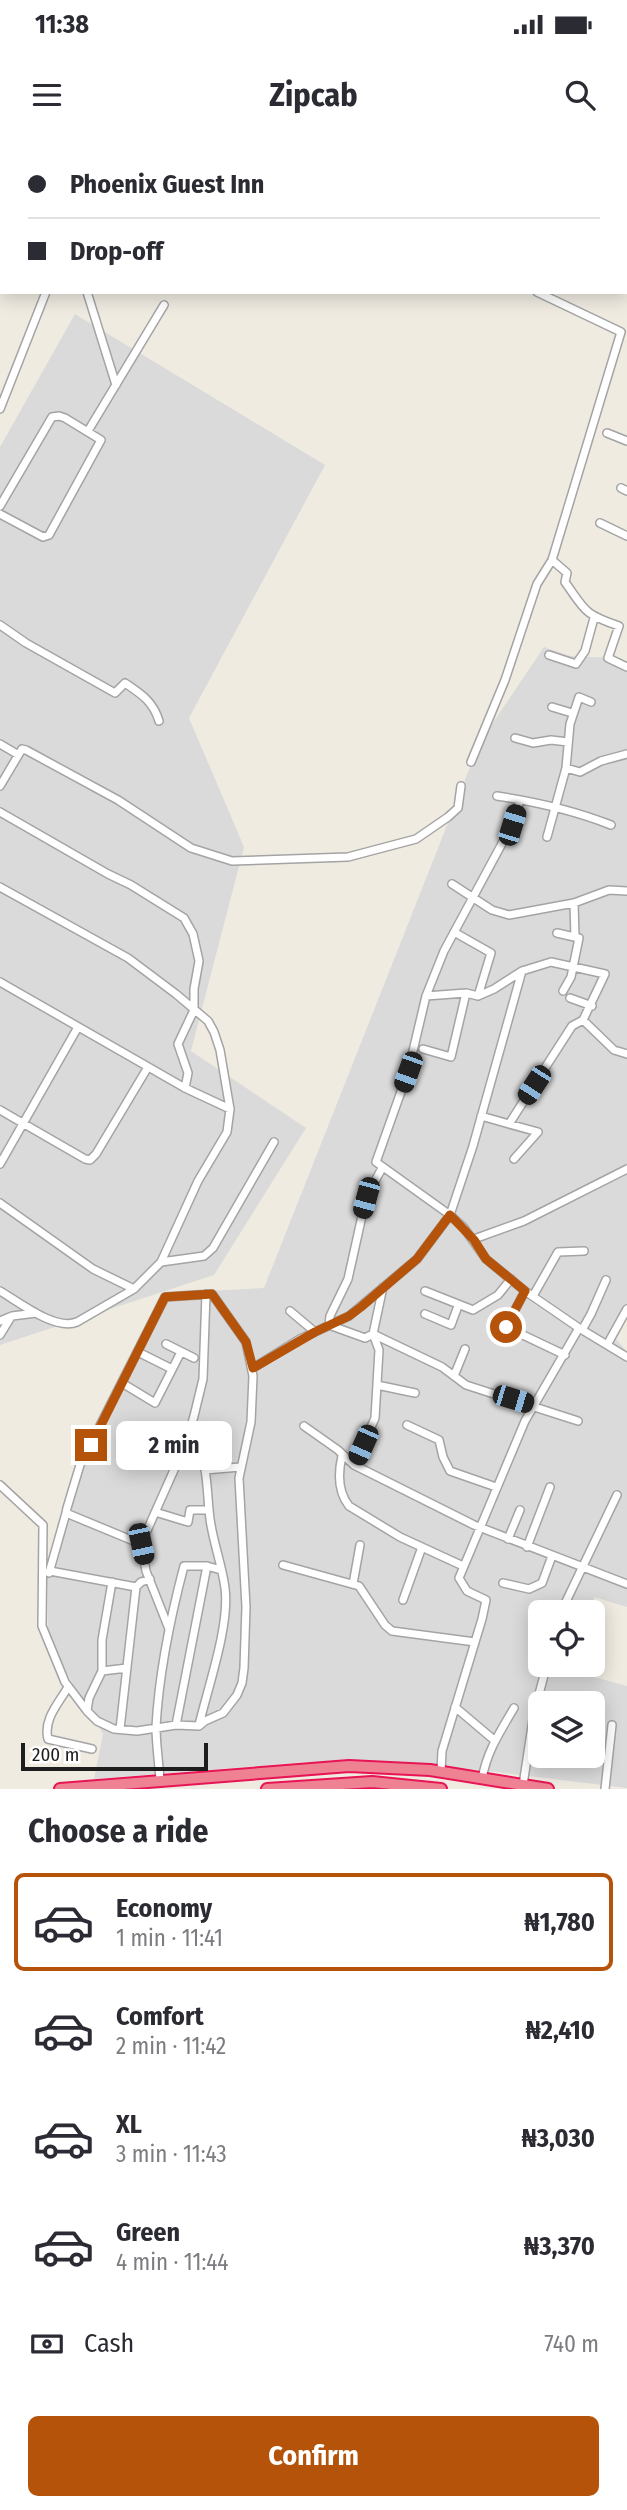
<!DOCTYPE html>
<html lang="en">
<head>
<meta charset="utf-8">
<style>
	body { margin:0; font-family:"Fira Sans Condensed",sans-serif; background:#f2f2f3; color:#2b2b33; height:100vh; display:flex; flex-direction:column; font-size:26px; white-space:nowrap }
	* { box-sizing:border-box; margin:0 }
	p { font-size:23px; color:#7c7c81 }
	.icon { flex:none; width:38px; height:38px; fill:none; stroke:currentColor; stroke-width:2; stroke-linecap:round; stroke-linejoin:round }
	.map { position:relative; height:1649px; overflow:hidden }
	.sheet { display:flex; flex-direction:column; background:#fff; flex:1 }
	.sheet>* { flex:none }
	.banner { position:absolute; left:0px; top:0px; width:628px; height:154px; box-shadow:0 4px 18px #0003; display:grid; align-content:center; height:154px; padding:0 28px; background:#fff }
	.controls { position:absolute; left:528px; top:1460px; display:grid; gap:14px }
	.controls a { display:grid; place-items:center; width:77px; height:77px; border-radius:10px; background:#fff; box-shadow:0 4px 18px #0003; font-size:35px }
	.scale { position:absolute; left:21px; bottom:18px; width:187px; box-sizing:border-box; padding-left:7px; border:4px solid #1d1d1d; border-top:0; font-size:19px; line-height:24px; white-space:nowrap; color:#1d1d1d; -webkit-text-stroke:5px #fff; paint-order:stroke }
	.end { position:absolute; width:32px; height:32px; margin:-16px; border:9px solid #b45309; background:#fff; box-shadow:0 0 0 4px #fff }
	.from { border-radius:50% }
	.bubble { position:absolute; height:49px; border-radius:10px; background:#fff; box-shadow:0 4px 18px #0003; font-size:23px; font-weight:700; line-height:49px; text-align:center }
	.car { position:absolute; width:21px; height:42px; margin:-21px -10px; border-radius:9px; box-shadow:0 0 5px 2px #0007; background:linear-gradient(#222 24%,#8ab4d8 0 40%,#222 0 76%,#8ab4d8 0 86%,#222 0) }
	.banner b { display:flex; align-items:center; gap:24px; height:66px; font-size:26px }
	.banner b+b { border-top:2px solid #e1e1e2 }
	.banner i { width:18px; height:18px; background:#2b2b33 }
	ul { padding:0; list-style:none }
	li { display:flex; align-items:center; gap:21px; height:98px; margin:0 14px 10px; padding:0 14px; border:4px solid transparent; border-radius:10px }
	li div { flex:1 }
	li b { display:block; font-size:26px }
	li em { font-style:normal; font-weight:700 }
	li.active { border-color:#b45309 }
	li>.icon { width:63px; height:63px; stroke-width:1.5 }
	h2 { padding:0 28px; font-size:32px; line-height:84px }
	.pay { display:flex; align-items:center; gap:18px; height:77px; padding:0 28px; font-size:26px }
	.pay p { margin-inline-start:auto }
	.button { display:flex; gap:14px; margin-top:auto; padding:14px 28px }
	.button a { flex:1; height:80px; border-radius:10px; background:#b45309; color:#fff; font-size:28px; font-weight:700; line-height:80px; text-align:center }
	.status { display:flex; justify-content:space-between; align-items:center; height:49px; padding:0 35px; background:#fff; direction:ltr }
	.status svg { height:19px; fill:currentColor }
	header { display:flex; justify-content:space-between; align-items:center; height:91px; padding:0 28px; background:#fff; font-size:32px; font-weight:700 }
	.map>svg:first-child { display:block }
	.residential { fill:#dbdada; fill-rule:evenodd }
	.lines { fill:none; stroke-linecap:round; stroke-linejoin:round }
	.minor-casing { stroke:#a4a4a4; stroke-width:10 }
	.highway-casing { stroke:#e71555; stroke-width:14 }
	.minor { stroke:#fff; stroke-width:7 }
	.highway { stroke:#ee8292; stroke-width:10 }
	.route { stroke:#b45309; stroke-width:9 }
</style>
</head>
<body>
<div class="status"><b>11:38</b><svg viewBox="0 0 49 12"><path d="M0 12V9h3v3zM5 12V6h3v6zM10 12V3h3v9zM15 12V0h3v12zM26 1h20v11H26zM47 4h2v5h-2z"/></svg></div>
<header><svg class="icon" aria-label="menu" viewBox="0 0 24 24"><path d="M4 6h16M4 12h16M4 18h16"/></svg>Zipcab<svg class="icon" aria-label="search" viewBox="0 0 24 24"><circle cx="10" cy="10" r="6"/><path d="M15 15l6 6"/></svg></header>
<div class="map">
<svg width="627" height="1649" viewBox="0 0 627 1649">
	<rect width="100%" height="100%" fill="#efebe1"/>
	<path class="residential" d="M75,174L325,325L189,578L244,707L191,911L306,988L214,1135L0,1205V307Z
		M544,507L570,516L614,518L627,531V1175L616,1199L627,1212V1467L594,1457L592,1472H541V1524H588L587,1535L627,1546V1648L430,1624L308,1622L94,1639L103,1594L60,1522L48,1489L47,1434L77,1327L167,1153L264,1148L480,602ZM541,1563H593V1615H541Z"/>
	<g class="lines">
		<defs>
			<path id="minor" d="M83,0L86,2
				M358,0L361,2
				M164,2L165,0
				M0,91L2,92
				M87,152L116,245
				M0,269L46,152
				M88,291L164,165
				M607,293L627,301
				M621,348L627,351
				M0,366L52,277L59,276L65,278L101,300L49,395L43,397L0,374
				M600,383L627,396
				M552,420L567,433L565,442C585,470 583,474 619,486L608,518L627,527
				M0,485L26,503L115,553L125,543C141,554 153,561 159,581
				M549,515L576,524L585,511L594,478
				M552,567L572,573
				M515,598L533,603L551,600L568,602
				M0,604L17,614
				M471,622L505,540L537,444L552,420L621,192L537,152
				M566,628L580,632L601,621L627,614
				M0,646L22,609L26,610L118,660L191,708L232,721L348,717L416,699L448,677L458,668L461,646
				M497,656C537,662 573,670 611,685
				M520,660L512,685L444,811L426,856L408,932L376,1022L450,1075L464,1088L486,1119L525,1151L579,1188L627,1217
				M0,672L108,734L131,745L184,778L193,794L199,821L194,849V870L178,904L188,933L185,948
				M547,697L566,628L570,584L579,557L591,562
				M452,744L492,770L509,775L574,763L609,750L627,751
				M0,747L128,818L176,854L208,881L214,892L220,910L230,969L227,992L198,1041L161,1122
				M574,763L575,797
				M454,792L491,813L478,856
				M557,793L579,798L571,837L563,851
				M0,842L185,948L230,969
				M426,856L466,853L478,856L494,849L522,831L551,822L605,834L583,880L572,886L509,984L481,976
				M570,858L592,866
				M583,880L614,910L627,914
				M423,909L451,917L466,853
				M0,970L85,1019L90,1020L96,1014L148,927
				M509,984L538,992L514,1019
				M0,1024L78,887
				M382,1028L366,1058L348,1139L330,1176L329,1185L365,1198L373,1194L442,1227L466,1245L578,1281
				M0,1063L93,1129L134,1149L161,1122L204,1116L213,1108L274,1002
				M474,1099L524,1081L627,1029
				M0,1151C19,1162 55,1191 77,1182L134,1149
				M425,1151L473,1170L498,1155L511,1139
				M525,1151L506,1187L565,1215
				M533,1156L558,1112L584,1111
				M290,1171L315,1192
				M425,1174L451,1185L458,1166
				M0,1181L12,1176L36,1173
				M582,1190L591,1174L606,1140
				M0,1195L11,1177
				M166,1204L194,1218
				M607,1205L627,1169
				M138,1212L172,1229
				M253,1228L300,1199L349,1176L417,1119L450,1075L473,1006L522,831
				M454,1236L465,1209
				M122,1243L155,1263L181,1212
				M377,1245L415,1253
				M407,1285L439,1300L443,1317L450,1331L496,1347
				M304,1286L338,1310L354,1325L474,1385L627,1444
				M186,1303L200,1310C208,1332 207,1356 210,1379C213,1402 222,1425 225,1448C230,1485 208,1547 199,1585
				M342,1316C338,1333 338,1352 349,1366L400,1397L463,1426
				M354,1325L375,1278L379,1210L373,1194L383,1147
				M205,1330L240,1327
				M0,1345L43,1385L42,1486L65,1542L87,1571L97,1581L114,1589L137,1591L176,1585L199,1586L205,1581L223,1573L237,1555L242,1543L244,1528L246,1467L239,1338L251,1282L253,1236L246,1202L212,1154L165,1157L80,1325L67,1368L66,1373L141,1404
				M155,1372L188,1382L190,1370H209
				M508,1399L520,1370
				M527,1407L550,1347
				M283,1425L359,1446L385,1485L392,1491L475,1502
				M50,1431L136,1447
				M49,1433L66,1373
				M503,1443L529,1449L542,1443L552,1416
				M353,1444L360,1405
				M403,1460L422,1407
				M561,1472L617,1355
				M169,1489L146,1431L141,1404L186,1303L194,1276L203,1239L206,1154
				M102,1531L127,1528
				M68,1547C59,1563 43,1579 48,1599L92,1609
				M455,1567L494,1600
				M87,1571L89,1558L102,1531V1500L112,1442
				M176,1585L207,1426
				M120,1589L136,1447L141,1442L150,1439
				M441,1631L442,1611L482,1479L486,1460L467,1451L459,1438L525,1281L579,1188
				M482,1639C487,1611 500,1592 514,1568
				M160,1641C159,1623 156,1604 156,1587C159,1532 170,1479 184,1426H207L221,1430
				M523,1645L534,1573L547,1524
				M605,1649L612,1585"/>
			<path id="highway" d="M60,1649L349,1626L430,1630L548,1649
				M267,1649L372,1642L441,1649"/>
		</defs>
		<use href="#minor" class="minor-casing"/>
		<use href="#highway" class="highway-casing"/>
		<use href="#minor" class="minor"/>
		<use href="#highway" class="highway"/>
	</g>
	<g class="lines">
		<path class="route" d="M91,1305L165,1157L212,1154L246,1202L253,1228L315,1192L349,1176L361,1167L417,1119L450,1075L474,1100L486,1119L525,1151L506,1187"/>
	</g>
</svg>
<div class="controls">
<a><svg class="icon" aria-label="locate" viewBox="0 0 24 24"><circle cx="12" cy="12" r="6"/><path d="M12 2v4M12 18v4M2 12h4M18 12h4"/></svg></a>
<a><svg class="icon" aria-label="layers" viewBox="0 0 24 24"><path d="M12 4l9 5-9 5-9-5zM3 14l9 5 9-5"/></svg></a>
</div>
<div class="scale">200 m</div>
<i class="end from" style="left:506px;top:1187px"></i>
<i class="end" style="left:91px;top:1305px"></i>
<div class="bubble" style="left:116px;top:1281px;width:116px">2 min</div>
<i class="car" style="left:512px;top:685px;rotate:17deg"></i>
<i class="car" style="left:408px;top:932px;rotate:200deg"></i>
<i class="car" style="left:534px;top:945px;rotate:213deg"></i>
<i class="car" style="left:366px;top:1058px;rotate:195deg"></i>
<i class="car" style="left:513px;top:1259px;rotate:107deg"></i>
<i class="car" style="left:363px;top:1305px;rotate:204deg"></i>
<i class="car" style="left:141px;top:1404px;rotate:168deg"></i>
<div class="banner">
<b><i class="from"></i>Phoenix Guest Inn</b>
<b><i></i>Drop-off</b>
</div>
</div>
<section class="sheet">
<h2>Choose a ride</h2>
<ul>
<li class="active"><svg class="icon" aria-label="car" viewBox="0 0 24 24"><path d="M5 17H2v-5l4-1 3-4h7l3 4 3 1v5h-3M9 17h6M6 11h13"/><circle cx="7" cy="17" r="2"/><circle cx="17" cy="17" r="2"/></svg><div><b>Economy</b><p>1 min · 11:41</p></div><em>₦1,780</em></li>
<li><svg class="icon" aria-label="car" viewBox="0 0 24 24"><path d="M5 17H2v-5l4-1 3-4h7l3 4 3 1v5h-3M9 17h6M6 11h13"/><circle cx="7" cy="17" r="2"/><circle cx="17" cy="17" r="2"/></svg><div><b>Comfort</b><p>2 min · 11:42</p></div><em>₦2,410</em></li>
<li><svg class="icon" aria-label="car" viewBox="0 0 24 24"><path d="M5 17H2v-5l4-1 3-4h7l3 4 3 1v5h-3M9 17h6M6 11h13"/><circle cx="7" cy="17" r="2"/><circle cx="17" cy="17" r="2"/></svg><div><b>XL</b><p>3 min · 11:43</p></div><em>₦3,030</em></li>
<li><svg class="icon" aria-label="car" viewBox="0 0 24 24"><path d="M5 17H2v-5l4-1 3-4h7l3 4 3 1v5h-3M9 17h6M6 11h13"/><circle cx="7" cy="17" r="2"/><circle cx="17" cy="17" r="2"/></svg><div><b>Green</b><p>4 min · 11:44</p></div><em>₦3,370</em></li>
</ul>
<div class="pay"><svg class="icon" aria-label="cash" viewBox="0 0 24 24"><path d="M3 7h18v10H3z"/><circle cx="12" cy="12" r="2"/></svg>Cash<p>740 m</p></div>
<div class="button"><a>Confirm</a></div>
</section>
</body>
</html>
